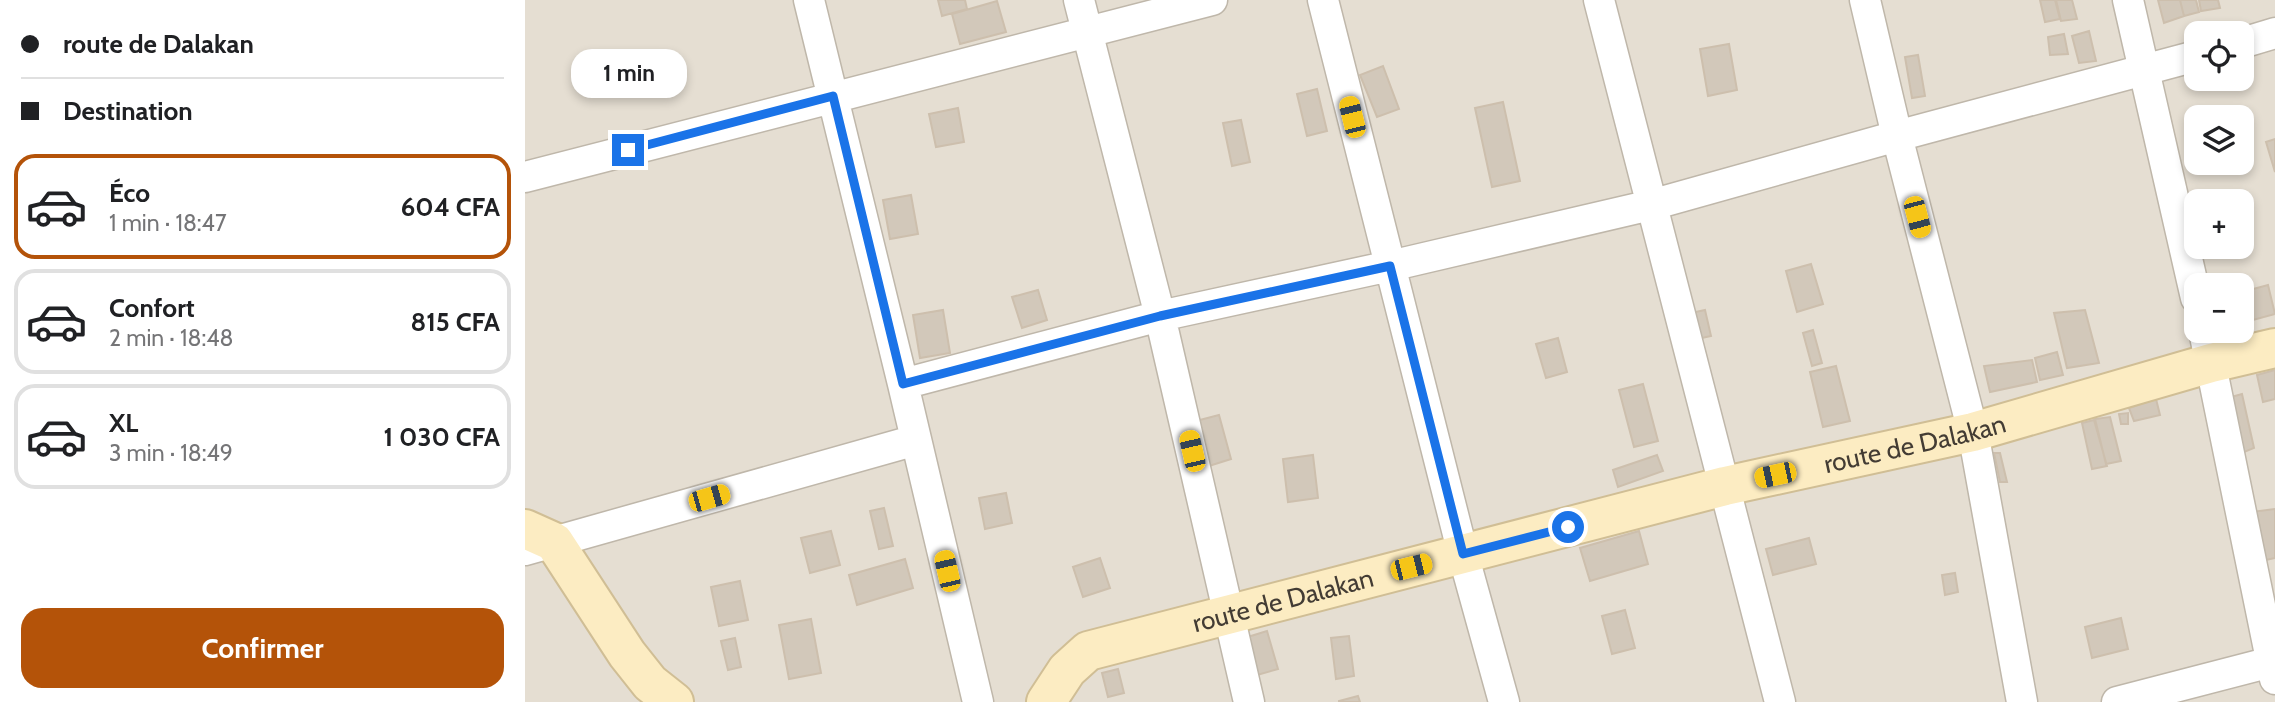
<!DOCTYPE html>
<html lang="fr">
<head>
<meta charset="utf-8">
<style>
	body { margin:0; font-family:Cabin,sans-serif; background:#f2f2f2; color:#202124; height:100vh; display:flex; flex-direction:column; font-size:26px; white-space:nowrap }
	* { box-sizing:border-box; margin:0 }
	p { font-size:23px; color:#757577 }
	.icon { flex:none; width:38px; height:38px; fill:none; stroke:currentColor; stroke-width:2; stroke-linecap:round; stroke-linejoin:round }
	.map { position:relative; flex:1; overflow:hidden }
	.details { display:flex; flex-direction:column; background:#fff; width:525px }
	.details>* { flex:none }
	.top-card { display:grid; align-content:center; height:154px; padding:0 21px; background:#fff }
	.tools { position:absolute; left:1659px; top:21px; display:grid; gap:14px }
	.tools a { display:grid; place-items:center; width:70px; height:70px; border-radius:14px; background:#fff; box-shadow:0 4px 10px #0003; font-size:35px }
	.end { position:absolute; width:32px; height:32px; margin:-16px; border:9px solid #1a73e8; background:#fff; box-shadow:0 0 0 4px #fff }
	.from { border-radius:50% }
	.bubble { position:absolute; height:49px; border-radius:21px; background:#fff; box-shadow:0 4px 10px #0003; font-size:23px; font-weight:700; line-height:49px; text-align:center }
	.car { position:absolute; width:21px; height:42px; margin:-21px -10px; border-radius:9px; box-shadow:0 0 5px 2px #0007; background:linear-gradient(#f5c518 24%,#345 0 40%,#f5c518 0 76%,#345 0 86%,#f5c518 0) }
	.top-card b { display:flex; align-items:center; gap:24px; height:66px; font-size:26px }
	.top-card b+b { border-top:2px solid #e0e0e0 }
	.top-card i { width:18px; height:18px; background:#202124 }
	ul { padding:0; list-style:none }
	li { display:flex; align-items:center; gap:21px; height:105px; margin:0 14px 10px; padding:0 7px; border:4px solid #e0e0e0; border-radius:21px }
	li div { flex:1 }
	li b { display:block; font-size:26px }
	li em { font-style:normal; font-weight:700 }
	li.selected { border-color:#b45309 }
	li>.icon { width:63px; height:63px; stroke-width:1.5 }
	.action { display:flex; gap:14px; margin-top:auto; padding:14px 21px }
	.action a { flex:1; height:80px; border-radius:21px; background:#b45309; color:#fff; font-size:28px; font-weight:700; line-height:80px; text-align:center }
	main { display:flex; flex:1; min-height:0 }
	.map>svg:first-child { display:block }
	.residential { fill:#e5ded2; fill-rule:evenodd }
	.building { fill:#d2c8ba; stroke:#cdbfad; stroke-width:2 }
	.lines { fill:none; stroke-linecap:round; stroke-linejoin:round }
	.street-casing { stroke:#bfb7aa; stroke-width:33 }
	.secondary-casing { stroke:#d0be95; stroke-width:42 }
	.street { stroke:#fff; stroke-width:30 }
	.secondary { stroke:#fcecc2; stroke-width:38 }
	.route { stroke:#1a73e8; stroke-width:9 }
	.labels { text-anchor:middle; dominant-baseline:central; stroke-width:5; stroke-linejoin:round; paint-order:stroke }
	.street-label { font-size:26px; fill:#433c34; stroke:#fff }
</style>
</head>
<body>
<main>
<section class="details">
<div class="top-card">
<b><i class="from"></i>route de Dalakan</b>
<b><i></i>Destination</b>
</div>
<ul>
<li class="selected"><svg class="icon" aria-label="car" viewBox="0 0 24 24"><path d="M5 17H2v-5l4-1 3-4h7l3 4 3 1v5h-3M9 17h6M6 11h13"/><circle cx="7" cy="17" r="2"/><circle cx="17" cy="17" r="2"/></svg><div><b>Éco</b><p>1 min · 18:47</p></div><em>604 CFA</em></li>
<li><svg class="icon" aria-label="car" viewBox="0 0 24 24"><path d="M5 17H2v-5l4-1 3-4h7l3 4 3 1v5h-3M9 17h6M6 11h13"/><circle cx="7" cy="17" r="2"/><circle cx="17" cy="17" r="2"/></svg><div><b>Confort</b><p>2 min · 18:48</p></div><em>815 CFA</em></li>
<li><svg class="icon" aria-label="car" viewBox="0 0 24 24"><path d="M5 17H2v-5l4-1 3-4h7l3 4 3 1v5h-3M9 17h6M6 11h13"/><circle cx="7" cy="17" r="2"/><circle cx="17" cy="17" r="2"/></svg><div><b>XL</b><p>3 min · 18:49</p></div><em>1 030 CFA</em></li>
</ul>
<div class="action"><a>Confirmer</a></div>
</section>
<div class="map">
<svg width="1750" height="702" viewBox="0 0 1750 702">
	<rect width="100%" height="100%" fill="#f1ede4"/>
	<path class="residential" d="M0,0H1750V702H0ZM1671,33H1717V79H1671ZM1671,117H1717V163H1671ZM1671,201H1717V247H1671ZM1671,285H1717V331H1671Z"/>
	<path class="building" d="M413,0H440L442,9L417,16Z
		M1515,0H1530L1535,19L1520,22Z
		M1531,0H1547L1552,19L1536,21Z
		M1633,0H1655L1659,16L1639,23Z
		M1655,0H1671L1674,12L1659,16Z
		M1674,0H1693L1695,8L1676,11Z
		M472,1L481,32L435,44L427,14Z
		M1564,31L1571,61L1554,63L1547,36Z
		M1539,34L1543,54L1525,55L1523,37Z
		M1204,44L1212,90L1183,96L1175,49Z
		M1393,55L1400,96L1387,98L1380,57Z
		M858,66L874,109L852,117L835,75Z
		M792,89L802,131L782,136L772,94Z
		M978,102L995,181L967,187L950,108Z
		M433,108L439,142L411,147L404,114Z
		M716,120L725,162L707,166L698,123Z
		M1750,139V172L1741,142Z
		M386,195L393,234L365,239L358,200Z
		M1286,264L1298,304L1272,312L1261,271Z
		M1743,285L1750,314L1717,323V292Z
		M513,290L522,320L497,328L487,297Z
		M418,310L425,353L395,358L388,315Z
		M1180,310L1186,336L1172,339L1166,313Z
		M1560,310L1574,363L1542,368L1529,313Z
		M1288,330L1297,363L1287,366L1278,333Z
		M1033,338L1042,372L1021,378L1011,344Z
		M1532,352L1538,375L1515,380L1510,358Z
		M1507,360L1512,382L1465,392L1459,366Z
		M1311,366L1325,421L1298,427L1285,372Z
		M1750,370V399L1738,402L1732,375Z
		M1118,384L1133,441L1109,447L1094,390Z
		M1717,394L1729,448L1712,455L1699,399Z
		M1631,399L1635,415L1609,421L1604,408Z
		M1603,413V424H1596L1594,414Z
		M694,415L706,459L684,466L671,421Z
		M1585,417L1596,461L1581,464L1570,419Z
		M1569,420L1582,466L1567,469L1557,423Z
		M1469,453H1475L1482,482H1475Z
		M788,455L793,498L763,502L758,459Z
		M1132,455L1138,471L1093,487L1088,470Z
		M481,493L487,523L460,529L454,498Z
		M359,508L368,546L354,549L345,511Z
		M1750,509V558L1736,561L1726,512Z
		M306,531L315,565L285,573L276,538Z
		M1114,531L1123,564L1065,581L1055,548Z
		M1284,538L1291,564L1248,575L1241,549Z
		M575,558L585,588L558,597L548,567Z
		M380,559L388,588L332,605L324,575Z
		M1430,573L1433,592L1420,595L1417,575Z
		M215,581L223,620L194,626L186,587Z
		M1100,610L1110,648L1087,654L1077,616Z
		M1596,618L1603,649L1567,658L1560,627Z
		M286,619L296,673L264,679L254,625Z
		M742,631L753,669L725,677L713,640Z
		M824,636L829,676L811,679L806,638Z
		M210,638L216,667L203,670L196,641Z
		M593,669L599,693L583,697L577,673Z
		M833,696L835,702H814V701Z"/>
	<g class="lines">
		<defs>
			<path id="street" d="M284,0L378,384L453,702
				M554,0L635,316L724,702
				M798,0L938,554L979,702
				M1074,0L1255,702
				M1340,0L1372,136L1448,432L1497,702
				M1603,0L1671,298
				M1717,43L1750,33
				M0,177L687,0
				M1679,331L1750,679
				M378,384L635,316L865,266L1126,205L1372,136L1671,56
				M0,550L391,440
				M1592,702L1750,661"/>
			<g id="secondary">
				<path d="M0,529L29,542L102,654L125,683L149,702"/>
				<path id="s1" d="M521,702L542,670L563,651L1200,486L1448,432L1686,363L1750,348"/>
			</g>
		</defs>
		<use href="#street" class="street-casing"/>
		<use href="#secondary" class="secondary-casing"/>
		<use href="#street" class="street"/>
		<use href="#secondary" class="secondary"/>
	</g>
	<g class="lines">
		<path class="route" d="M103,150L308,96L378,384L635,316L865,266L938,554L1043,527"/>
	</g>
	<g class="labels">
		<g class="street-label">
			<text stroke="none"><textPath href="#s1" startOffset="919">route de Dalakan</textPath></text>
			<text stroke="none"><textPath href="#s1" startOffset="268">route de Dalakan</textPath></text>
		</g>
	</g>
</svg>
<div class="tools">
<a><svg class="icon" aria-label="locate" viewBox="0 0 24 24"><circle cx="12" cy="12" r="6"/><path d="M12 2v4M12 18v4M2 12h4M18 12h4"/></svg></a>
<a><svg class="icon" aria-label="layers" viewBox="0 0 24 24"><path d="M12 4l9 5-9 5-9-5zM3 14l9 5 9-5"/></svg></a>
<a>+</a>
<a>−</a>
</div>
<i class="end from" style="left:1043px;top:527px"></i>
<i class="end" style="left:103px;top:150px"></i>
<div class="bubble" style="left:46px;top:49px;width:116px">1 min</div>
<i class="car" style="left:827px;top:117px;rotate:346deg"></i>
<i class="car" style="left:1392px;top:217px;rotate:165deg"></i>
<i class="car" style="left:667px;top:451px;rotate:347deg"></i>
<i class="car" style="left:1250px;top:475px;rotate:258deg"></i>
<i class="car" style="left:184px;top:498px;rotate:74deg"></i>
<i class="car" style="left:886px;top:567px;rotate:76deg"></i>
<i class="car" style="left:422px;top:571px;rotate:347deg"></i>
</div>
</main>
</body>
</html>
